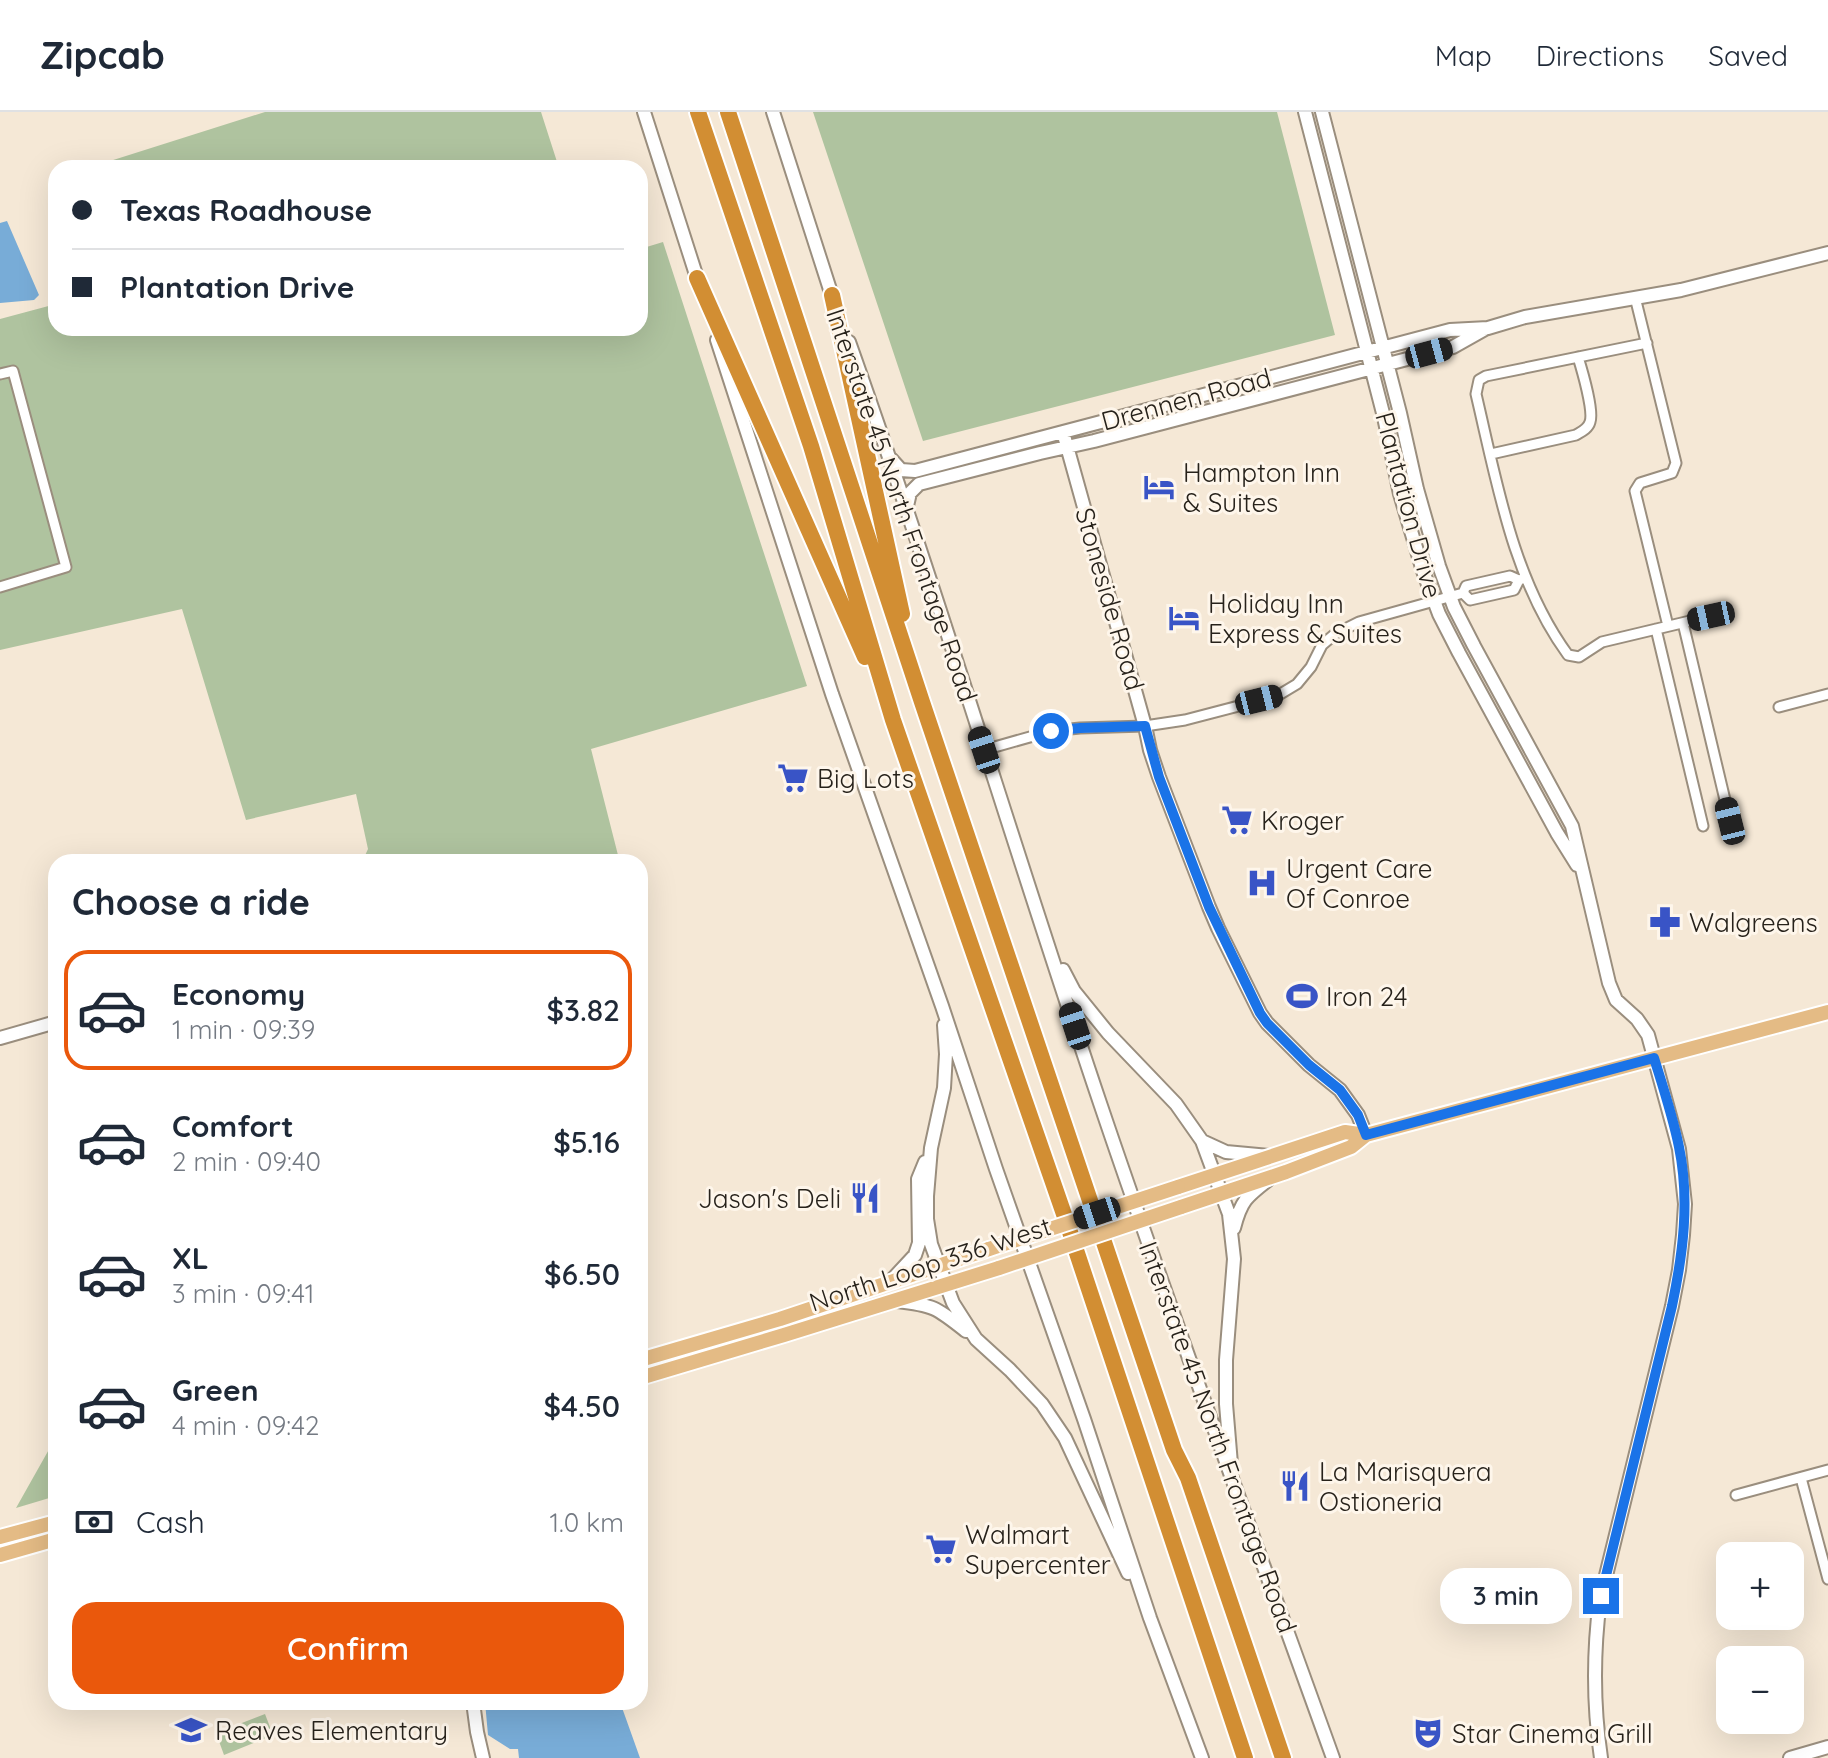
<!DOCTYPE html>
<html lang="en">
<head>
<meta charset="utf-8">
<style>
	body { margin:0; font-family:Quicksand,sans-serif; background:#f2f2f3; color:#1f2937; height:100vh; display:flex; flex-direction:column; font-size:30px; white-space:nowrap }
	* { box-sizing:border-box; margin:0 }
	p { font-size:26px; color:#747a83 }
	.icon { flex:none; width:44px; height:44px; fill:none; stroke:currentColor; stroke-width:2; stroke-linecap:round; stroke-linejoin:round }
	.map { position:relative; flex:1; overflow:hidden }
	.panel { position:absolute; left:48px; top:742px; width:600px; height:856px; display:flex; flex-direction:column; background:#fff; border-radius:24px; box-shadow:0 8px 32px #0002 }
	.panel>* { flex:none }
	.guide { position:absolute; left:48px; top:48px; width:600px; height:176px; border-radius:24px; box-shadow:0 8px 32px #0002; display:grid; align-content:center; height:176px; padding:0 24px; background:#fff }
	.tools { position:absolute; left:1716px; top:1430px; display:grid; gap:16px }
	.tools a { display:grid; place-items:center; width:88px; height:88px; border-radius:16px; background:#fff; box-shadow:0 8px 32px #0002; font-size:40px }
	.end { position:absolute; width:36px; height:36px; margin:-18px; border:10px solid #1a73e8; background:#fff; box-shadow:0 0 0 4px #fff }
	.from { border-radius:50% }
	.bubble { position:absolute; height:56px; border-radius:24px; background:#fff; box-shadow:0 8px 32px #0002; font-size:26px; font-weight:600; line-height:56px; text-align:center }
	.car { position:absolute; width:24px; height:48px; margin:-24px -12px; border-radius:10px; box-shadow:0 0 6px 2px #0007; background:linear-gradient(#222 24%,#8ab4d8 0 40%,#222 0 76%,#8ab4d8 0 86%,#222 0) }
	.guide b { display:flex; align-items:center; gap:28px; height:76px; font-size:30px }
	.guide b+b { border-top:2px solid #e0e1e3 }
	.guide i { width:20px; height:20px; background:#1f2937 }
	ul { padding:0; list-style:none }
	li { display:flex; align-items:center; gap:24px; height:120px; margin:0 16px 12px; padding:0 8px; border:4px solid transparent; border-radius:24px }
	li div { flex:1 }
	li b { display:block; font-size:30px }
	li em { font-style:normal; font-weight:600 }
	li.selected { border-color:#ea580c }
	li>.icon { width:72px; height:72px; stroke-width:1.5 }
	h2 { padding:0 24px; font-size:36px; line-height:96px }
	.pay { display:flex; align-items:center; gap:20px; height:88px; padding:0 24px; font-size:30px }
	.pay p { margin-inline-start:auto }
	.cta { display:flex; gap:16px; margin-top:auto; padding:16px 24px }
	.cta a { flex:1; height:92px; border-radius:24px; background:#ea580c; color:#fff; font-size:32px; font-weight:600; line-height:92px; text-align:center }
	header { display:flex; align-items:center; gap:48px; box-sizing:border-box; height:112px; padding:0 40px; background:#fff; border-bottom:2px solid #e0e1e3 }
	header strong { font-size:38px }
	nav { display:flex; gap:44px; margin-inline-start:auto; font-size:28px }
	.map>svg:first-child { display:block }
	.green { fill:#afc39f }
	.water { fill:#78acd7 }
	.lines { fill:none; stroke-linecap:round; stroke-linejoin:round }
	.street-casing { stroke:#9a8e7e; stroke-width:13 }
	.secondary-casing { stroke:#9a8e7e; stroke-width:16 }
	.primary-casing { stroke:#fff; stroke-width:18 }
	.highway-casing { stroke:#fff; stroke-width:20 }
	.street { stroke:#fff; stroke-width:9 }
	.secondary { stroke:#fff; stroke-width:12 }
	.primary { stroke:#e4bb85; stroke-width:14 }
	.highway { stroke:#d28e33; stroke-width:16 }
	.primary-bridge-casing { stroke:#fff; stroke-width:18; stroke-linecap:butt }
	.primary-bridge { stroke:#e4bb85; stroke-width:14 }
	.route { stroke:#1a73e8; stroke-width:10 }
	.labels { text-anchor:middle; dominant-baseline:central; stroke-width:6; stroke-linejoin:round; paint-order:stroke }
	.street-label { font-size:26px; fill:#27221b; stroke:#fef6eb }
	.poi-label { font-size:26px; fill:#27221b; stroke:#fef6eb; text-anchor:start }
</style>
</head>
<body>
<header>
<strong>Zipcab</strong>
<nav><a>Map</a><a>Directions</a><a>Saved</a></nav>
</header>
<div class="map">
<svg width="1828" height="1646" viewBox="0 0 1828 1646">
	<rect width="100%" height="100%" fill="#f5e8d6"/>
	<path class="green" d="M265,0H541L559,56H88Z
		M813,0H1277L1335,223L923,329Z
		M663,130L807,574L591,637L619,747L618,750H362L368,737L356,682L246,708L182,497L0,538V207L56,192V216H640V137Z
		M56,1325V1384L16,1396Z
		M265,1602L273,1623L224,1643L216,1621Z"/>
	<path class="water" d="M7,109L39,183L34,188L0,191V111Z
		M485,1590H620L640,1646H519L518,1637H510L488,1623Z"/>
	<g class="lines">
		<defs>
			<path id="street" d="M1635,185L1676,351L1672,361L1640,371L1635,379L1668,514
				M1647,231L1486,264L1479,268L1476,282C1497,371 1513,468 1568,543L1579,545L1602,530L1711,504
				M0,262L13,259L66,455L0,475
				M1491,342L1576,323C1581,320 1588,317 1590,310C1594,299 1582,258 1578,245
				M1463,481L1470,488L1514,478L1519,468L1525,466
				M1683,511L1730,709
				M1656,517L1703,714
				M1779,595L1828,582
				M984,638L1051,619L1080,616L1145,614L1185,608L1277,584L1297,572L1311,555L1322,533L1335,522L1359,510L1463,481L1466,474L1510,464L1519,468
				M1801,1366L1828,1467
				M1736,1383L1828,1358"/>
			<path id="secondary" d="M644,0L699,172
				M773,0L834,190
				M1305,0L1384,305L1400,382L1423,459L1439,502L1459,541L1557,721L1577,753
				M1322,0L1400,301L1417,377L1439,454L1454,495L1474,534L1572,714L1609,871L1616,888L1637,907L1648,923L1679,1037L1685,1092L1683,1123L1679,1158L1672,1194L1600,1488C1593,1542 1593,1592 1601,1646
				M717,228L832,582L942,894L996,1057L1084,1307L1150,1506L1202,1646
				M849,230C939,483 1015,740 1101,994C1175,1213 1255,1429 1333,1646
				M1063,320L1145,614L1150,638L1159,665L1209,795L1218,816L1260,901L1267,911L1309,953L1340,978L1358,1003L1366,1023
				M891,347L901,358L915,359L1450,218L1488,216L1525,205L1681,178L1828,141
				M907,394L910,381L919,372L1040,341L1094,329L1453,235L1485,217
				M1063,858L1074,879L1108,921L1176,992L1202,1029L1229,1102L1234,1147L1226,1248V1292L1231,1352
				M944,913L946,942L944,976L931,1036L927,1084V1107L931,1132L953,1191L976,1227L1010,1258L1042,1292L1065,1326L1128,1461
				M0,926L56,910
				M1202,1029L1226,1040L1269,1044
				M1234,1116C1241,1089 1246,1085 1268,1068
				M889,1171L915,1143L919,1131L918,1067L925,1050
				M897,1189C934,1193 937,1196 966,1219
				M473,1590L477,1620L483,1646
				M1790,1646L1828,1635"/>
			<path id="primary" d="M1178,1075L1345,1020L1366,1023
				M1181,1095L1286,1060L1351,1035L1366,1023L1828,900
				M640,1248L780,1207L989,1137
				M640,1266L784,1223L999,1156
				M0,1425L56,1410
				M0,1443L56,1427"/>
			<path id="highway" d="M698,0L811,334L893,608L1066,1108L1245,1646
				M728,0L922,590L1174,1338L1188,1366L1283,1646
				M697,166L865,545
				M832,183L902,502"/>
		</defs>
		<use href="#street" class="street-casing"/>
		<use href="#secondary" class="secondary-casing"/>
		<use href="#primary" class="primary-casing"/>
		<use href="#highway" class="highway-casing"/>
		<use href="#street" class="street"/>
		<use href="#secondary" class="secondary"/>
		<use href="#primary" class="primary"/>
		<use href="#highway" class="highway"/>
		<defs>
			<path id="primary-bridge" d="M989,1137L1178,1075
				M999,1156L1181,1095"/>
		</defs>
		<use href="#primary-bridge" class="primary-bridge-casing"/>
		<use href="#primary-bridge" class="primary-bridge"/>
	</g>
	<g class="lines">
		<path class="route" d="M1051,619L1080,616L1145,614L1159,665L1209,795L1260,901L1267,911L1309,953L1340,978L1358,1003L1366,1023L1654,946C1663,975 1673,1005 1679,1035C1690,1088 1683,1142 1672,1194L1601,1484"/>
	</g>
	<defs>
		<symbol id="hotel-bare" viewBox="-9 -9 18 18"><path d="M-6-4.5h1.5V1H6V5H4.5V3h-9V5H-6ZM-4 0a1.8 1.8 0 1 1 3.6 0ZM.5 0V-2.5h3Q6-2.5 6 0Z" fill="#3954c6" stroke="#fef6eb" stroke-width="2.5" paint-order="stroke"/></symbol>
		<symbol id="supermarket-bare" viewBox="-9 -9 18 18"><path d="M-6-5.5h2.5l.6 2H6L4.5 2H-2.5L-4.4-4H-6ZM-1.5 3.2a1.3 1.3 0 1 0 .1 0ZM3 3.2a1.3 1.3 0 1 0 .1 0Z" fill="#3954c6" stroke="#fef6eb" stroke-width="2.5" paint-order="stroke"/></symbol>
		<symbol id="hospital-bare" viewBox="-9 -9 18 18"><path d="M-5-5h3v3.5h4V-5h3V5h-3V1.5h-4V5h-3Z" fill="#3954c6" stroke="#fef6eb" stroke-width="2.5" paint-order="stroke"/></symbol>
		<symbol id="pharmacy-bare" viewBox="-9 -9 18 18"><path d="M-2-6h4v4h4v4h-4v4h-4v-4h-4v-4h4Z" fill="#3954c6" stroke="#fef6eb" stroke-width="2.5" paint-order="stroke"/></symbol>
		<symbol id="stadium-bare" viewBox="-9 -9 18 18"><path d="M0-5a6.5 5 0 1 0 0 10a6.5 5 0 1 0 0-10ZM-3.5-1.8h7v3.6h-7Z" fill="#3954c6" stroke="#fef6eb" stroke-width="2.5" paint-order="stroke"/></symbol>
		<symbol id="restaurant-bare" viewBox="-9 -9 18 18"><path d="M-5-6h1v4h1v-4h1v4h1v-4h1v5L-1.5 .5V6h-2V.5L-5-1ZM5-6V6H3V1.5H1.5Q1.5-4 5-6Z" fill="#3954c6" stroke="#fef6eb" stroke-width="2.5" paint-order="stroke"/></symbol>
		<symbol id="school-bare" viewBox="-9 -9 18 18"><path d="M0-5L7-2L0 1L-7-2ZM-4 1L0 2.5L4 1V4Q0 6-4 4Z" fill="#3954c6" stroke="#fef6eb" stroke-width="2.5" paint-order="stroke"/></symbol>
		<symbol id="theatre-bare" viewBox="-9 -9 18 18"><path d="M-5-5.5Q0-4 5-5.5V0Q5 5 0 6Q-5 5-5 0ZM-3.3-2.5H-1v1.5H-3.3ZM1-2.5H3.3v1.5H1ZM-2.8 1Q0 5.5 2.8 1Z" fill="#3954c6" stroke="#fef6eb" stroke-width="2.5" paint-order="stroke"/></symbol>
	</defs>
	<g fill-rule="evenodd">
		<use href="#hotel-bare" x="1137" y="353" width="44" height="44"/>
		<use href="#hotel-bare" x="1162" y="484" width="44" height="44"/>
		<use href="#supermarket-bare" x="771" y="644" width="44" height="44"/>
		<use href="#supermarket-bare" x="1215" y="686" width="44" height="44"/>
		<use href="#hospital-bare" x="1240" y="749" width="44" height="44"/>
		<use href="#pharmacy-bare" x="1643" y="788" width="44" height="44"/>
		<use href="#stadium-bare" x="1280" y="862" width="44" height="44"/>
		<use href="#restaurant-bare" x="843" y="1064" width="44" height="44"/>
		<use href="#restaurant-bare" x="1273" y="1352" width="44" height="44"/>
		<use href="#supermarket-bare" x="919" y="1415" width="44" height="44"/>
		<use href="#school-bare" x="169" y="1596" width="44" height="44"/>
		<use href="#theatre-bare" x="1406" y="1599" width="44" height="44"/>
	</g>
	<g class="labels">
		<g class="street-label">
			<text transform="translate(1186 287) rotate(-15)">Drennen Road</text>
			<text transform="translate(902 393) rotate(71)">Interstate 45 North Frontage Road</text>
			<text transform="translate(1409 393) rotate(75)">Plantation Drive</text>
			<text transform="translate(1110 487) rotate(74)">Stoneside Road</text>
			<text transform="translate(930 1152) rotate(-18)">North Loop 336 West</text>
			<text transform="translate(1218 1325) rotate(70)">Interstate 45 North Frontage Road</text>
		</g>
		<g class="poi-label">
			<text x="1183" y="360">Hampton Inn<tspan x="1183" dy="30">&amp; Suites</tspan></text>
			<text x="1208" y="491">Holiday Inn<tspan x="1208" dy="30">Express &amp; Suites</tspan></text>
			<text x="817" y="666">Big Lots</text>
			<text x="1261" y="708">Kroger</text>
			<text x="1286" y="756">Urgent Care<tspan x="1286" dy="30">Of Conroe</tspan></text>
			<text x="1689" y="810">Walgreens</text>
			<text x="1326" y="884">Iron 24</text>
			<text x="841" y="1086" text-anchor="end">Jason's Deli</text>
			<text x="1319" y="1359">La Marisquera<tspan x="1319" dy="30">Ostioneria</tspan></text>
			<text x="965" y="1422">Walmart<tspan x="965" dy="30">Supercenter</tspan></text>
			<text x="215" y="1618">Reaves Elementary</text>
			<text x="1452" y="1621">Star Cinema Grill</text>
		</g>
	</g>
</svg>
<div class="tools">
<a>+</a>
<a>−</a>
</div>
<i class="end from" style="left:1051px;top:619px"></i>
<i class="end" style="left:1601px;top:1484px"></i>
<div class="bubble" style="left:1440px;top:1456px;width:132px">3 min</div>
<i class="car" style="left:1429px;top:241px;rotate:75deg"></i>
<i class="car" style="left:1711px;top:504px;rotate:258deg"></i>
<i class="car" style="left:1259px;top:588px;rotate:76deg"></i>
<i class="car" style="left:984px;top:638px;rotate:342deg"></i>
<i class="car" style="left:1730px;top:709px;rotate:346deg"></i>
<i class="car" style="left:1075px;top:914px;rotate:342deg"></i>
<i class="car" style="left:1097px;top:1101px;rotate:252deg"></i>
<div class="guide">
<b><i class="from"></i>Texas Roadhouse</b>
<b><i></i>Plantation Drive</b>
</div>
<section class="panel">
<h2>Choose a ride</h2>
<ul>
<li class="selected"><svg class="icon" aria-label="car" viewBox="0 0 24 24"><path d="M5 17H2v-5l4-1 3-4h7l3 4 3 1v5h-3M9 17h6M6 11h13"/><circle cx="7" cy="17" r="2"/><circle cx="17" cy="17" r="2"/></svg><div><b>Economy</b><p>1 min · 09:39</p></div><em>$3.82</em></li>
<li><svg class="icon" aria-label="car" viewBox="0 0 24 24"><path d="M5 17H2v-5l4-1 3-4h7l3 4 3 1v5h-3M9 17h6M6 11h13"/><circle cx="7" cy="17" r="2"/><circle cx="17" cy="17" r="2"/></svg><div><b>Comfort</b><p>2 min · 09:40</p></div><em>$5.16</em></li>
<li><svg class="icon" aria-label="car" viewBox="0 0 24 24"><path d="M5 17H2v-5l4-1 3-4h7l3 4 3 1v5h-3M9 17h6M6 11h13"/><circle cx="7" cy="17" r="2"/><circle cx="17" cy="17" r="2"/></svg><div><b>XL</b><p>3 min · 09:41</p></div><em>$6.50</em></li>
<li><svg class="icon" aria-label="car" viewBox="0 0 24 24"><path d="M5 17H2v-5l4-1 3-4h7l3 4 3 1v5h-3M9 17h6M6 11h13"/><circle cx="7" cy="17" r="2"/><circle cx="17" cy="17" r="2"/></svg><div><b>Green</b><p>4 min · 09:42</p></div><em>$4.50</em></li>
</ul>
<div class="pay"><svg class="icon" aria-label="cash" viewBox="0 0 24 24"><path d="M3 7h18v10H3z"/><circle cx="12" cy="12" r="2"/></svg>Cash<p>1.0 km</p></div>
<div class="cta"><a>Confirm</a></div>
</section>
</div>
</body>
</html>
